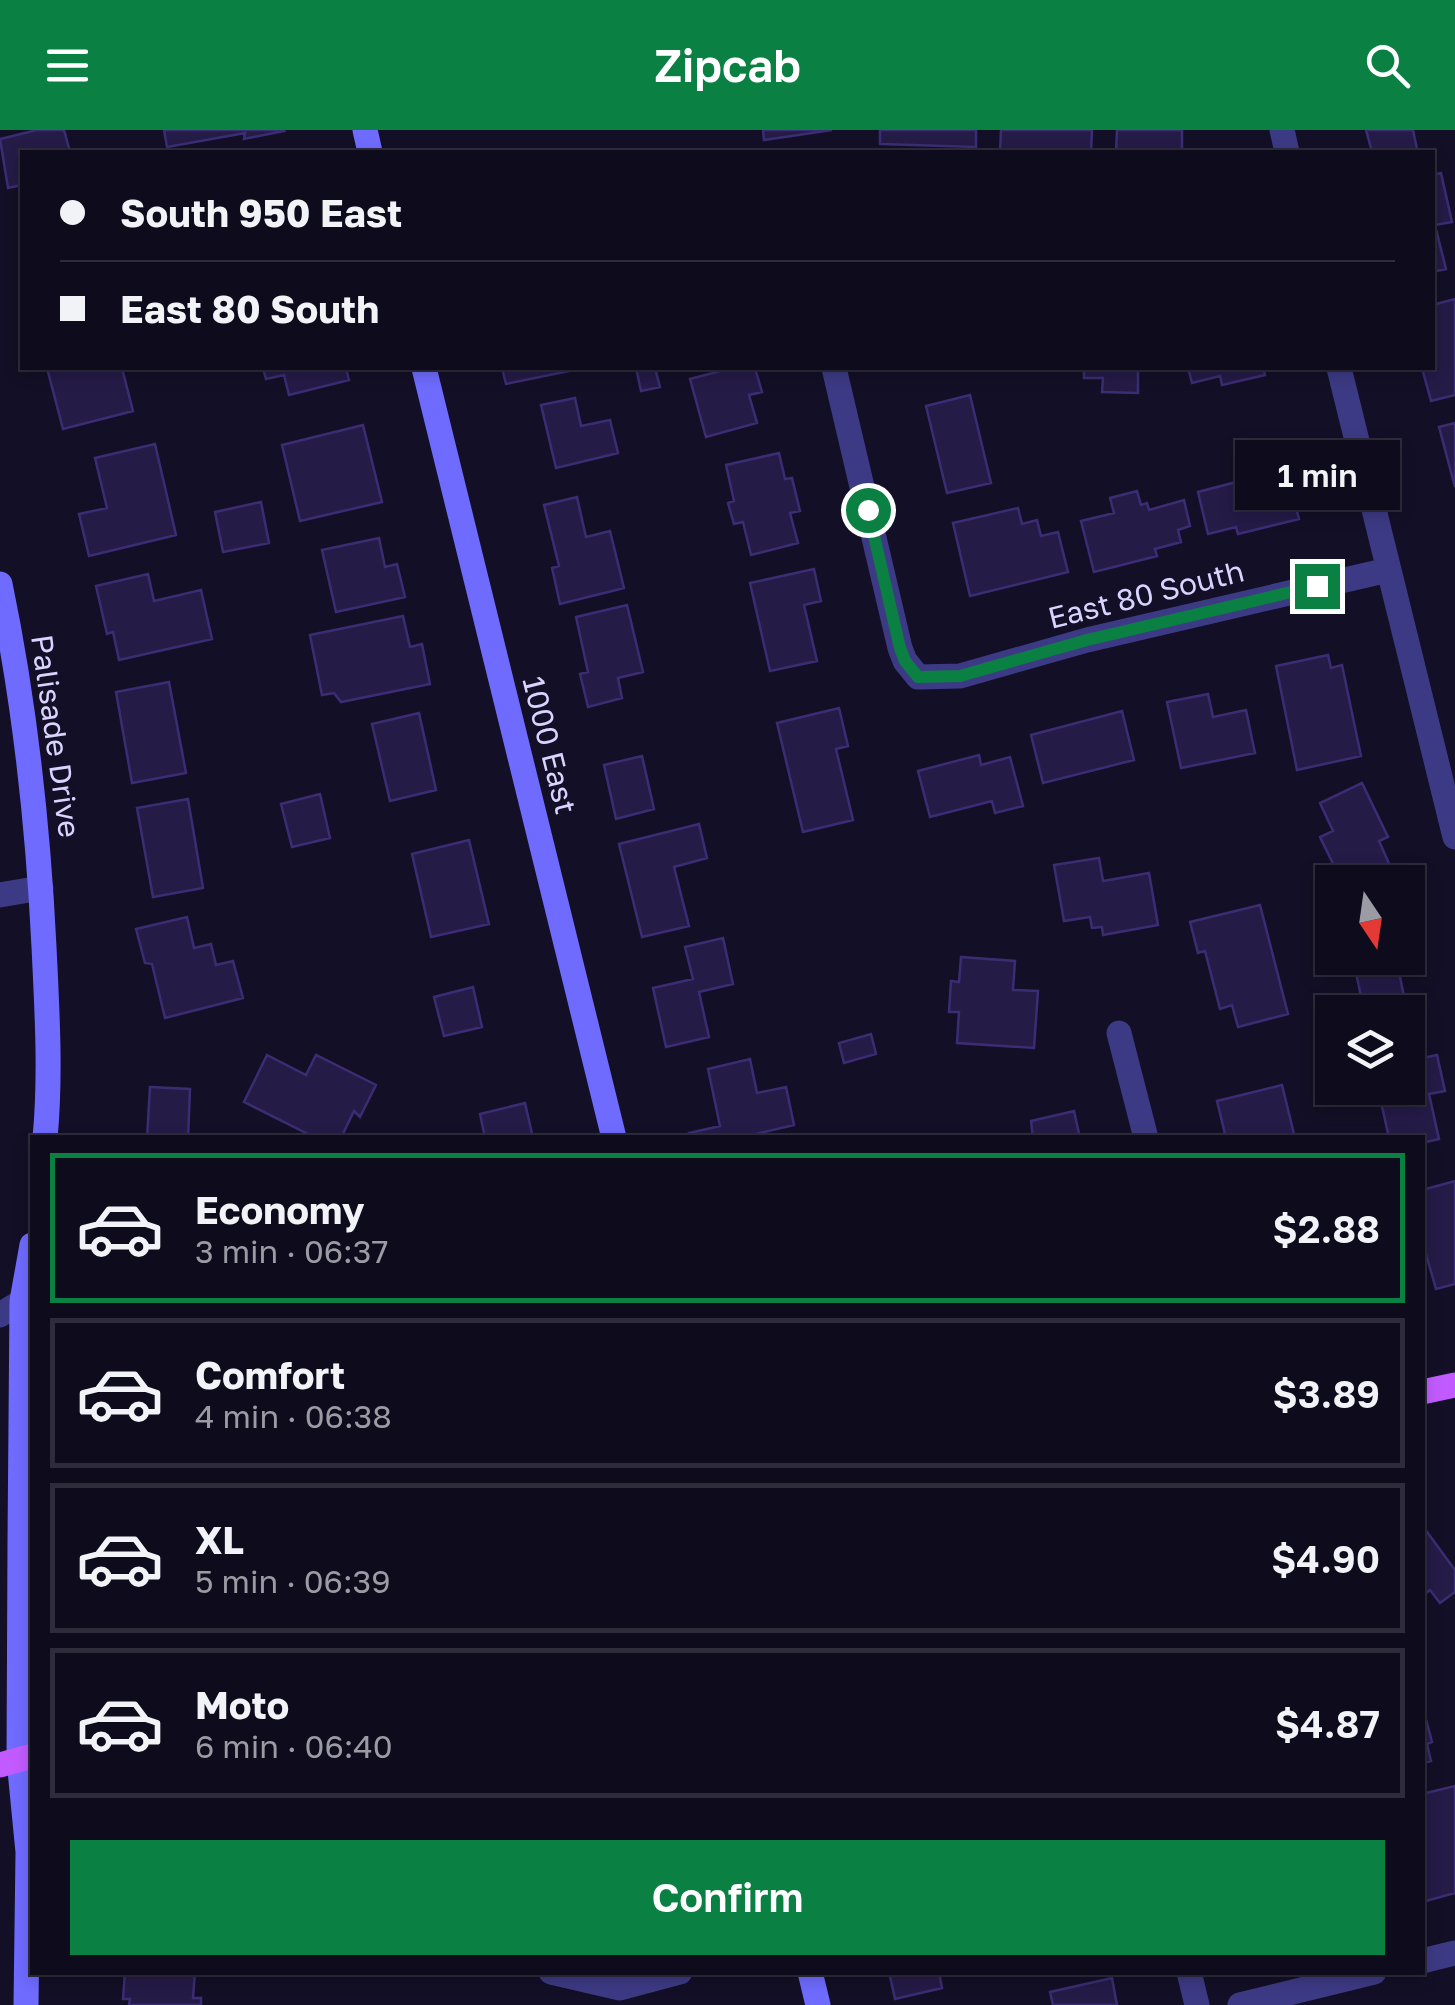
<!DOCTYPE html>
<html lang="en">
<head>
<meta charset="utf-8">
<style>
	body { margin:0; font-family:"Golos Text",sans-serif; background:#171425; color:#f1f3f6; height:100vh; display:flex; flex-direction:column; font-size:38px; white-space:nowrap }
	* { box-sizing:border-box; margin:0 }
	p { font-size:32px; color:#9b9ba3 }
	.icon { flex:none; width:55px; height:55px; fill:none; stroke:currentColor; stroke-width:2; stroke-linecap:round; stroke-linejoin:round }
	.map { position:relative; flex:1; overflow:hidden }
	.sheet { position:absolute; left:30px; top:1005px; width:1395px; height:840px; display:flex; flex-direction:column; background:#0e0b1c; border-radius:0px; box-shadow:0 5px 15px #0003,0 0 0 2px #2e2b3b }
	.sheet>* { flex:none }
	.hud { position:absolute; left:20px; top:20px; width:1415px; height:220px; border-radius:0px; box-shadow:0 5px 15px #0003,0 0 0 2px #2e2b3b; display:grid; align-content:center; height:220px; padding:0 40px; background:#0e0b1c }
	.needle { width:65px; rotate:167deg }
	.tools { position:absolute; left:1315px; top:735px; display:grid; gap:20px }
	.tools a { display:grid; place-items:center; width:110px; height:110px; border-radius:0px; background:#0e0b1c; box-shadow:0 5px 15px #0003,0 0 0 2px #2e2b3b; font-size:50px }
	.end { position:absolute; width:45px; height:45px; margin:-22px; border:12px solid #0b8043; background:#fff; box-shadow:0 0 0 5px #fff }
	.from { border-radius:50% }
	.bubble { position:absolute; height:70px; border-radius:0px; background:#0e0b1c; box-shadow:0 5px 15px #0003,0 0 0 2px #2e2b3b; font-size:32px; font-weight:600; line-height:70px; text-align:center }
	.hud b { display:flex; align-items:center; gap:35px; height:95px; font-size:38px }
	.hud b+b { border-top:2px solid #2e2b3b }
	.hud i { width:25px; height:25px; background:#f1f3f6 }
	ul { padding:18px 0 0; list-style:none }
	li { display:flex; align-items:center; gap:30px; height:150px; margin:0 20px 15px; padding:0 20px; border:5px solid #2e2b3b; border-radius:0px }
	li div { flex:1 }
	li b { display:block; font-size:38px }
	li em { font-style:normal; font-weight:600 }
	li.on { border-color:#0b8043 }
	li>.icon { width:90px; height:90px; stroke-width:1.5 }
	.action { display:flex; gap:20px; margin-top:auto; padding:20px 40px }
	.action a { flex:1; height:115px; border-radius:0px; background:#0b8043; color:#fff; font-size:40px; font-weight:600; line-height:115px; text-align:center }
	header { display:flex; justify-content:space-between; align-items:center; height:130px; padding:0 40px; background:#0b8043; color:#fff; font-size:45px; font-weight:600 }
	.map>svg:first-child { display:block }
	.building { fill:#241b47; stroke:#3b2d73; stroke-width:2.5 }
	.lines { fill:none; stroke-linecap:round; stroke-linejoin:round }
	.street { stroke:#3d3a85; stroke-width:25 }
	.secondary { stroke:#6f6bff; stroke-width:25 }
	.primary { stroke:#c25bff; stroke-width:25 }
	.route { stroke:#0b8043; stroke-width:12 }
	.labels { text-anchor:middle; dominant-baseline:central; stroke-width:9; stroke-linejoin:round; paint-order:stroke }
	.street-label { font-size:30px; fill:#d9d4ff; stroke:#130f26 }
</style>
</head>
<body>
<header><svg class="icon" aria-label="menu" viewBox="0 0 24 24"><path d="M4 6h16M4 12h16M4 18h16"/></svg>Zipcab<svg class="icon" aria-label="search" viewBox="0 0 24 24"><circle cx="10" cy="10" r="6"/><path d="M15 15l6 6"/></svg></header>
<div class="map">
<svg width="1455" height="1875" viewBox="0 0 1455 1875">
	<rect width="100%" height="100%" fill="#130f26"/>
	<path class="building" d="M37,0H64L70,22H22V55L8,58L0,9Z
		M164,0H283L284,1L244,9L245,3L167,17Z
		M763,0H832L764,10Z
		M880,0H976V17L880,14Z
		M1001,0H1092L1091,22H1000Z
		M1117,0H1182V22H1116Z
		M1366,0H1413L1417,19L1372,22Z
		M1441,43L1452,92L1435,95L1446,139L1432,142V45Z
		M1455,169V265L1431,271L1422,238H1432V175Z
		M47,238H122L133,281L63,299Z
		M263,238H346L349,250L289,265L284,245L266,249Z
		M502,238H578L579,239L506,254Z
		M636,238H655L660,257L641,261Z
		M732,238H755L762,262L749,265L757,293L706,307L690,249Z
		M1084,238H1138V263L1102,262L1103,248H1084Z
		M1188,238H1263L1265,245L1222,255L1220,246L1192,253Z
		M970,265L991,353L947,363L926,276Z
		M575,268L581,296L610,290L618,323L556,338L541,275Z
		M1455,293V357L1439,297Z
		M363,295L382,372L300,391L282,315Z
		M155,314L176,405L89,426L79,384L107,378L95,328Z
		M779,323L785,349L792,348L800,381L790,383L798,413L751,425L743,392L734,394L728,373L734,371L726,335Z
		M1286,339L1299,389L1238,404L1236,397L1208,404L1198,362Z
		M1137,361L1141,375L1147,373L1149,380L1184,370L1190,396L1178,400L1181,412L1155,419L1157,426L1094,442L1081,391L1114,383L1110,368Z
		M577,367L586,407L610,401L624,458L560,474L552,438L559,436L544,375Z
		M261,372L269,413L223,422L215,382Z
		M1018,378L1022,394L1037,390L1041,406L1058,402L1068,442L970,466L953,393Z
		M379,408L385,437L397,434L405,467L336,482L322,420Z
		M814,439L821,471L804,475L817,531L770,541L750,453Z
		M148,444L154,471L201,460L212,509L119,530L113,502L107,504L96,456Z
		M627,475L643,542L618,548L622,568L588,577L580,544L588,542L576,487Z
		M403,486L410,517L422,514L430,554L341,572L334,563L322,565L310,505Z
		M1328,525L1331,538L1342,535L1361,626L1297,640L1276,536Z
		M169,552L186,643L132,653L116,562Z
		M1208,564L1213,587L1246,580L1255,623L1181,638L1167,572Z
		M839,578L848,616L836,619L853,690L803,702L777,593Z
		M1122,581L1134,630L1043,653L1031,605Z
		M419,583L436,660L390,671L372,594Z
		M979,625L981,635L1010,627L1023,676L995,683L992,671L930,687L918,641Z
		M642,626L654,679L616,689L604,635Z
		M1362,653L1388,707L1379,711L1395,747L1383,752H1342L1320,707L1333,701L1320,673Z
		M320,664L330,708L292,717L281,674Z
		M188,669L203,758L153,767L137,678Z
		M699,694L707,728L674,737L689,796L642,807L619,714Z
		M469,710L489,794L431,807L412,724Z
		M1099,728L1103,751L1149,743L1158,795L1103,805L1102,797L1092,798L1090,787L1064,791L1054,735Z
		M1260,775L1288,884L1238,897L1232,875L1220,879L1205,821L1198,823L1190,792Z
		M187,787L194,818L211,814L216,835L233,831L243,868L165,888L152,834L145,833L136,799Z
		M723,808L733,854L699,862L709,907L666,917L653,858L693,849L685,817Z
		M961,827L1015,831L1013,860L1038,861L1034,918L957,913L959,882H949L951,851L959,852Z
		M1353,828H1396L1405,871L1364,881Z
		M473,857L482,897L444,906L434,867Z
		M871,904L876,924L844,933L839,913Z
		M267,925L306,945L316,925L376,955L360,987L354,981L341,1008H316L244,972Z
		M1437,925L1445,961L1429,964L1439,1009L1422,1013V1008H1389L1378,958H1408V931Z
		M750,929L757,963L786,957L794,995L739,1008H690L689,1003L720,996L708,939Z
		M1282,955L1295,1008H1226L1217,971Z
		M150,957L190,959L188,1008H147Z
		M525,973L533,1008H485L480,984Z
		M1074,981L1080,1008H1033L1031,991Z
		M1455,1051V1154L1436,1159L1422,1110V1060Z
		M1422,1395L1455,1440V1462L1440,1473L1430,1460L1422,1466Z
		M1423,1578L1432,1612L1427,1614L1431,1631L1422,1633Z
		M1455,1656V1763L1426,1771L1422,1759V1664Z
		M125,1842H195L193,1868H201V1875H129L130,1869H123Z
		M889,1842H939L942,1858L895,1869Z
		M1112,1848L1117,1875H1053L1050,1862Z"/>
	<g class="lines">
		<path class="street" d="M1282,0L1287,22
			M834,238L900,518L905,531L918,547L960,546L1087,510L1388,440
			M1339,238L1455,707
			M0,765L41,758
			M1119,903L1146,1008
			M0,1185L32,1165
			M1422,1831L1455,1823
			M551,1842L620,1858L680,1842
			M1189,1842L1197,1875
			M1240,1875L1374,1842"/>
		<path class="secondary" d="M365,0L370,22
			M424,238L614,1008
			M0,454C25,574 38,695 44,817C47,880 51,945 45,1008
			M810,1842L818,1875
			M26,1875L28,1722L19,1630L20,1413L22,1171L32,1115"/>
		<path class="primary" d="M1422,1262L1455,1255
			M0,1635L32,1626"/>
	</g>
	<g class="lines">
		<path class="route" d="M868,380L900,518L905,531L918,547L960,546L1087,510L1317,456"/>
	</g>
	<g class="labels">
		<g class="street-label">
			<text transform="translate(1146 464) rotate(-14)">East 80 South</text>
			<text transform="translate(56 606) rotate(82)">Palisade Drive</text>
			<text transform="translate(550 615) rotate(76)">1000 East</text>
		</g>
	</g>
</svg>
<div class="tools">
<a><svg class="needle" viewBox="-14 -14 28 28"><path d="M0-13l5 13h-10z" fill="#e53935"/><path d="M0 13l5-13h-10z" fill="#9b9ba3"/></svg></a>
<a><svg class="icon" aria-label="layers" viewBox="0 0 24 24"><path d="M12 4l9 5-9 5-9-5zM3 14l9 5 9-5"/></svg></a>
</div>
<i class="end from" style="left:868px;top:380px"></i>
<i class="end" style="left:1317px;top:456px"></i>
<div class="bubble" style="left:1235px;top:310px;width:165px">1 min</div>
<div class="hud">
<b><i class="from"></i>South 950 East</b>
<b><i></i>East 80 South</b>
</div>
<section class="sheet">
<ul>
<li class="on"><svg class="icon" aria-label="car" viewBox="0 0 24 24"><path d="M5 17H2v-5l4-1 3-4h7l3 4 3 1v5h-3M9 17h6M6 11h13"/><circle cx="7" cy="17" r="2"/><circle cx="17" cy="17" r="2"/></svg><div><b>Economy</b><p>3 min · 06:37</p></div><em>$2.88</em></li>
<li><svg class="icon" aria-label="car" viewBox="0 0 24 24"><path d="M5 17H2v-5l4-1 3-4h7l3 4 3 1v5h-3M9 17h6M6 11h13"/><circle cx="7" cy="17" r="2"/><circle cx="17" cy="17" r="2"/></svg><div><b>Comfort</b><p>4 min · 06:38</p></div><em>$3.89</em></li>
<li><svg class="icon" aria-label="car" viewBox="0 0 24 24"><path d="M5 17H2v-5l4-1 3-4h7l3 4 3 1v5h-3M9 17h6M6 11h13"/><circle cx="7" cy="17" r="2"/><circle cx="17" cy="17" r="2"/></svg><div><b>XL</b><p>5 min · 06:39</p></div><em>$4.90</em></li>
<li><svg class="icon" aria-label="car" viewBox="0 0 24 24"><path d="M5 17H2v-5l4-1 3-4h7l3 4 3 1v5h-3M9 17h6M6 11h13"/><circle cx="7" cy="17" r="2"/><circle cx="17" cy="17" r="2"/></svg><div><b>Moto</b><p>6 min · 06:40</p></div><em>$4.87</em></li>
</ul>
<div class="action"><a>Confirm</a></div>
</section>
</div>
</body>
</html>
